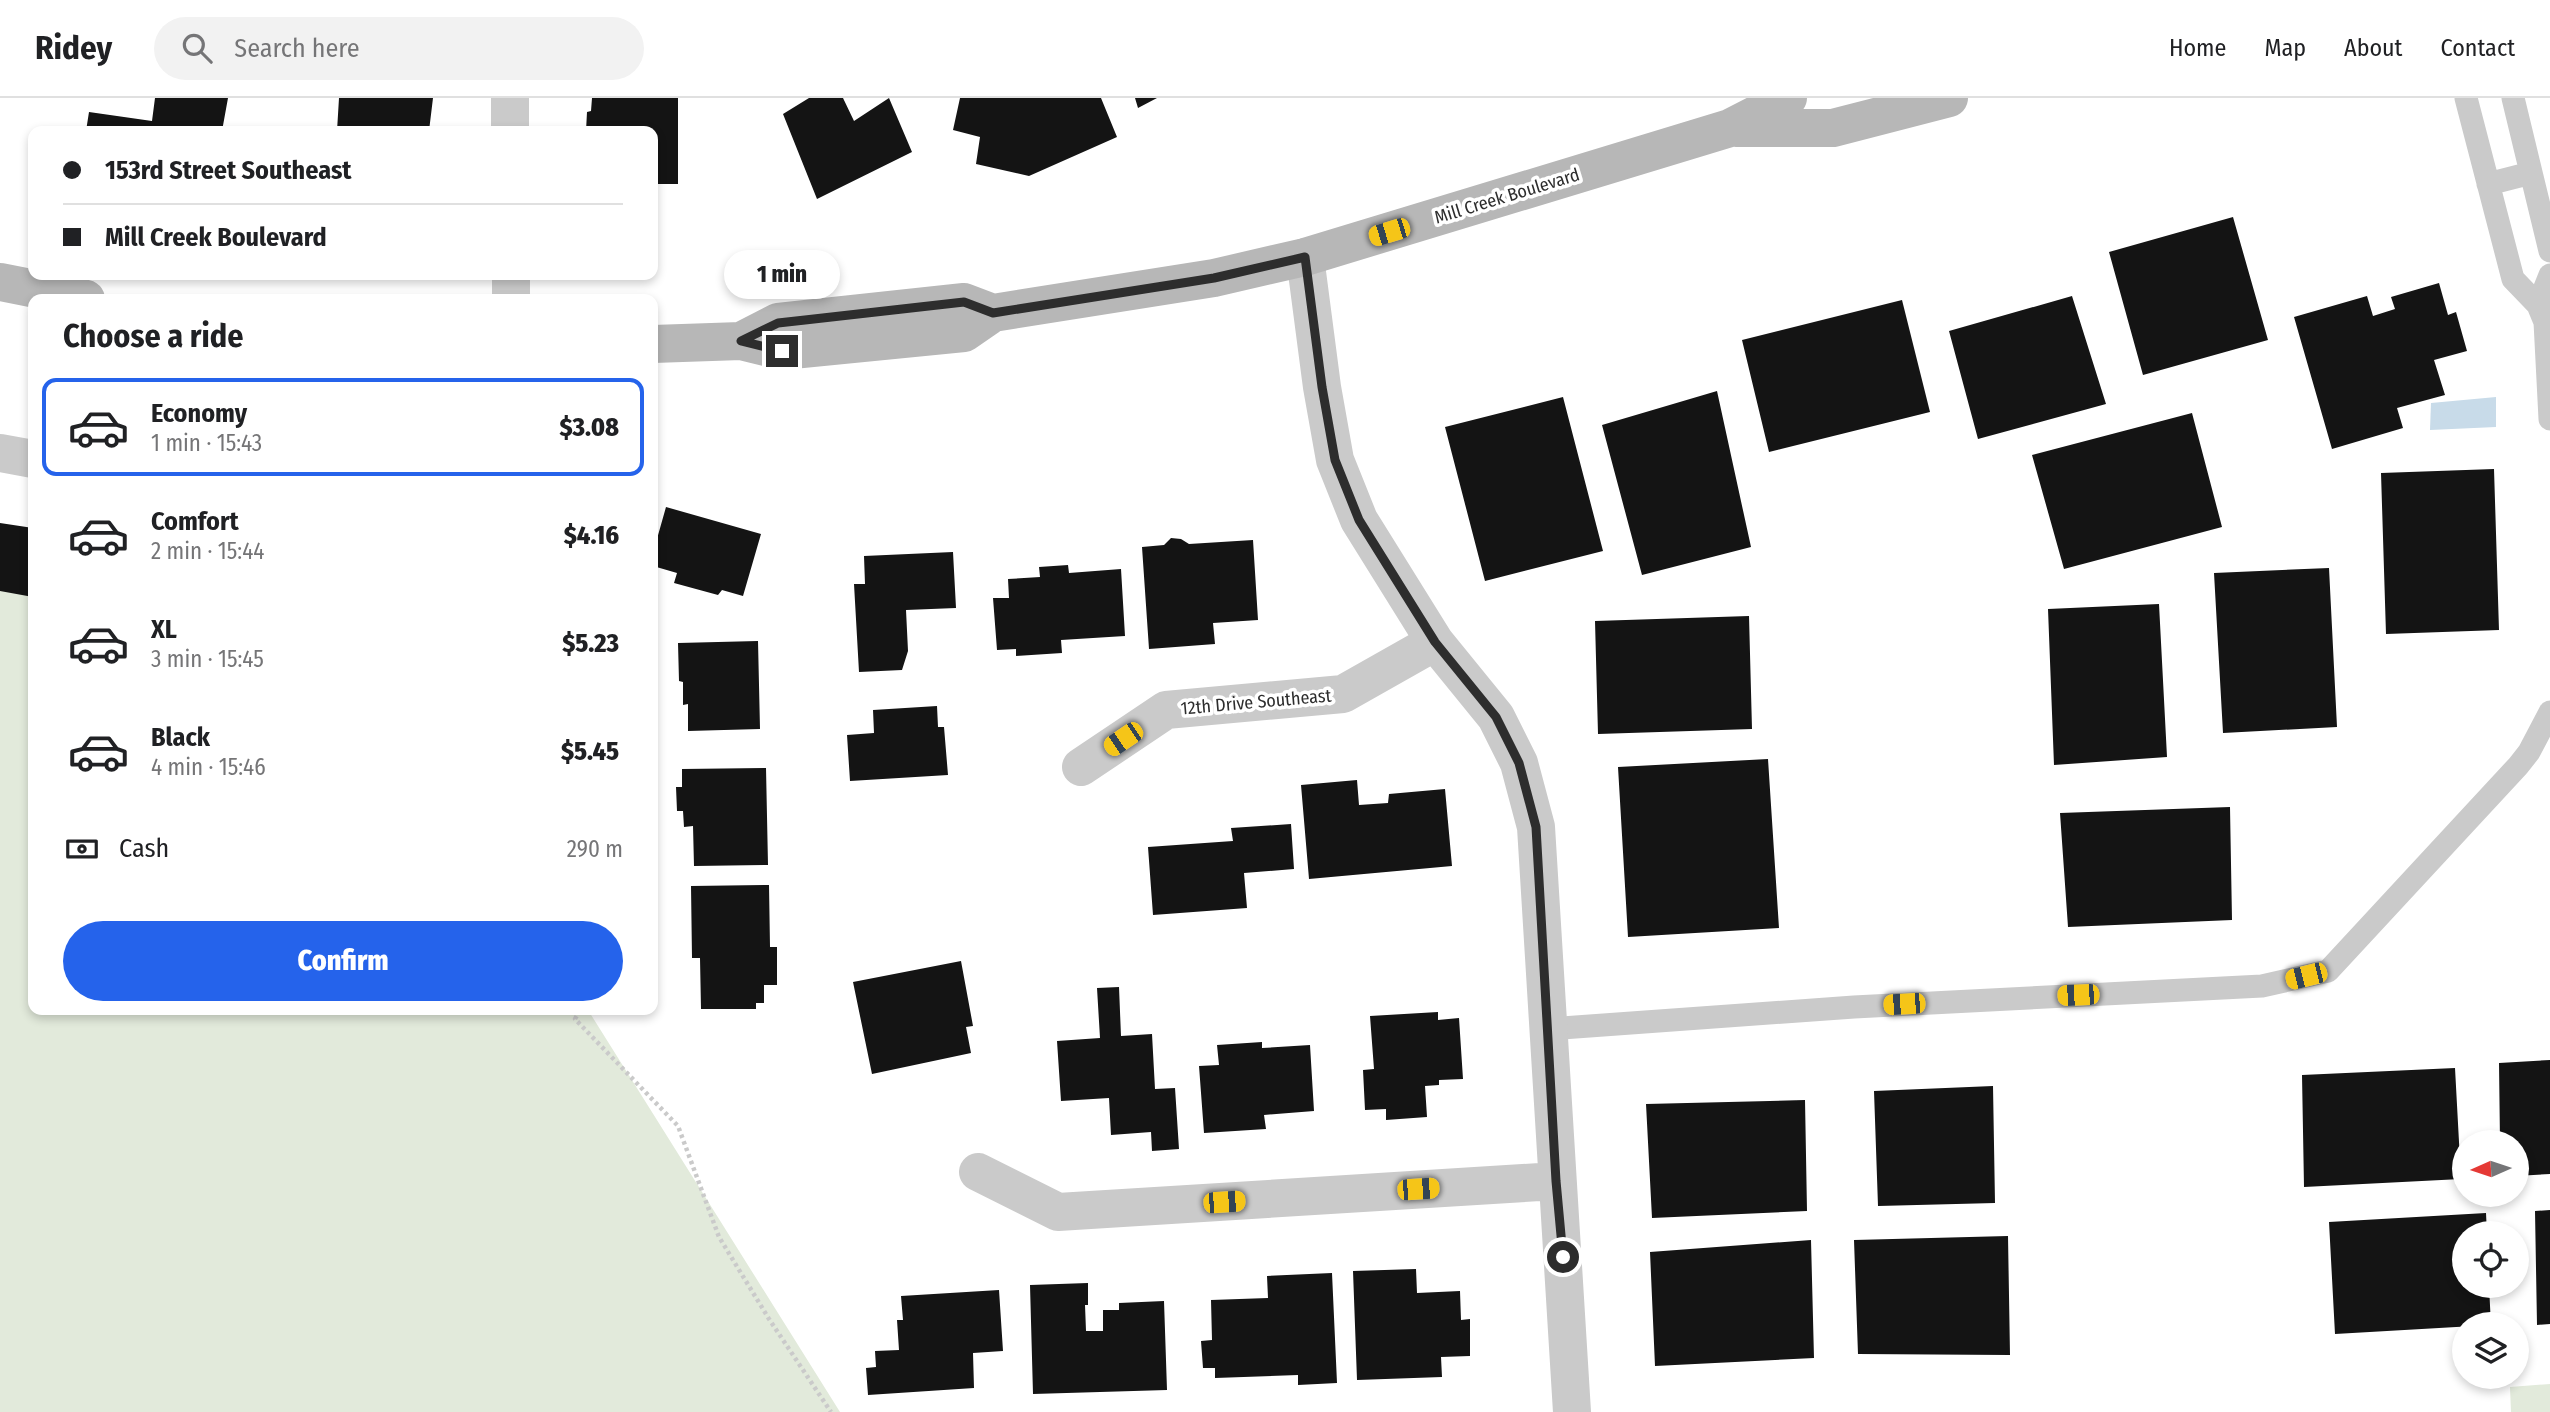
<!DOCTYPE html>
<html lang="en">
<head>
<meta charset="utf-8">
<style>
	body { margin:0; font-family:"Fira Sans Condensed",sans-serif; background:#f2f2f2; color:#202124; height:100vh; display:flex; flex-direction:column; font-size:26px; white-space:nowrap }
	* { box-sizing:border-box; margin:0 }
	p { font-size:23px; color:#757577 }
	.icon { flex:none; width:38px; height:38px; fill:none; stroke:currentColor; stroke-width:2; stroke-linecap:round; stroke-linejoin:round }
	.map { position:relative; flex:1; overflow:hidden }
	.details { position:absolute; left:28px; top:196px; width:630px; height:721px; display:flex; flex-direction:column; background:#fff; border-radius:14px; box-shadow:0 4px 10px #0003 }
	.details>* { flex:none }
	.banner { position:absolute; left:28px; top:28px; width:630px; height:154px; border-radius:14px; box-shadow:0 4px 10px #0003; display:grid; align-content:center; height:154px; padding:0 35px; background:#fff }
	.needle { width:46px; rotate:267deg }
	.tools { position:absolute; left:2452px; top:1032px; display:grid; gap:14px }
	.tools a { display:grid; place-items:center; width:77px; height:77px; border-radius:50%; background:#fff; box-shadow:0 4px 10px #0003; font-size:35px }
	.end { position:absolute; width:32px; height:32px; margin:-16px; border:9px solid #2d2d2d; background:#fff; box-shadow:0 0 0 4px #fff }
	.from { border-radius:50% }
	.bubble { position:absolute; height:49px; border-radius:24px; background:#fff; box-shadow:0 4px 10px #0003; font-size:23px; font-weight:800; line-height:49px; text-align:center }
	.car { position:absolute; width:21px; height:42px; margin:-21px -10px; border-radius:9px; box-shadow:0 0 5px 2px #0007; background:linear-gradient(#f5c518 24%,#345 0 40%,#f5c518 0 76%,#345 0 86%,#f5c518 0) }
	.banner b { display:flex; align-items:center; gap:24px; height:66px; font-size:26px }
	.banner b+b { border-top:2px solid #e0e0e0 }
	.banner i { width:18px; height:18px; background:#202124 }
	ul { padding:0; list-style:none }
	li { display:flex; align-items:center; gap:21px; height:98px; margin:0 14px 10px; padding:0 21px; border:4px solid transparent; border-radius:14px }
	li div { flex:1 }
	li b { display:block; font-size:26px }
	li em { font-style:normal; font-weight:800 }
	li.active { border-color:#2563eb }
	li>.icon { width:63px; height:63px; stroke-width:1.5 }
	h2 { padding:0 35px; font-size:32px; line-height:84px }
	.pay { display:flex; align-items:center; gap:18px; height:77px; padding:0 35px; font-size:26px }
	.pay p { margin-inline-start:auto }
	.button { display:flex; gap:14px; margin-top:auto; padding:14px 35px }
	.button a { flex:1; height:80px; border-radius:42px; background:#2563eb; color:#fff; font-size:28px; font-weight:800; line-height:80px; text-align:center }
	header { display:flex; align-items:center; gap:42px; box-sizing:border-box; height:98px; padding:0 35px; background:#fff; border-bottom:2px solid #e0e0e0 }
	header strong { font-size:33px }
	nav { display:flex; gap:38px; margin-inline-start:auto; font-size:24px }
	.search { width:490px; height:63px; background:#f2f2f2; display:flex; align-items:center; gap:18px; box-sizing:border-box; padding:0 24px; border-radius:38px; color:#757577; font-size:26px }
	.map>svg:first-child { display:block }
	.green { fill:#e2eadb }
	.water { fill:#c8dbe9 }
	.building { fill:#141414 }
	.lines { fill:none; stroke-linecap:round; stroke-linejoin:round }
	.path { stroke:#cacaca; stroke-width:4.5; stroke-dasharray:3.5 3.5; stroke-linecap:butt }
	.lane { stroke:#cacaca; stroke-width:23 }
	.street { stroke:#cacaca; stroke-width:38 }
	.secondary { stroke:#b7b7b7; stroke-width:38 }
	.route { stroke:#2d2d2d; stroke-width:9 }
	.labels { text-anchor:middle; dominant-baseline:central; stroke-width:7; stroke-linejoin:round; paint-order:stroke }
	.street-label { font-size:18px; fill:#2d2d2d; stroke:#fff }
</style>
</head>
<body>
<header>
<strong>Ridey</strong>
<div class="search"><svg class="icon" aria-label="search" viewBox="0 0 24 24"><circle cx="10" cy="10" r="6"/><path d="M15 15l6 6"/></svg>Search here</div>
<nav><a>Home</a><a>Map</a><a>About</a><a>Contact</a></nav>
</header>
<div class="map">
<svg width="2550" height="1314" viewBox="0 0 2550 1314">
	<rect width="100%" height="100%" fill="#fff"/>
	<path class="green" d="M0,481L33,488V912H588L840,1314H0Z
		M2550,1286V1314H2511L2510,1289Z"/>
	<path class="water" d="M2496,299V329L2430,332L2431,305Z"/>
	<path class="building" d="M155,0H228L222,33H86L89,14L152,23Z
		M339,0H433L429,33H337Z
		M592,0H678V86H653V33H586L587,14L591,13Z
		M809,0H843L854,23L889,0L912,54L817,101L783,16Z
		M960,0H1101L1117,39L1029,78L976,66L980,39L953,32Z
		M1135,0H1157L1138,10Z
		M2233,119L2268,242L2143,277L2109,154Z
		M2439,185L2448,217L2456,214L2467,253L2434,262L2445,297L2397,310L2403,330L2332,351L2294,219L2367,198L2373,218L2395,211L2391,199Z
		M2072,198L2106,306L1978,341L1949,233Z
		M1902,202L1930,314L1769,354L1742,242Z
		M1717,293L1751,449L1642,477L1602,327Z
		M1563,299L1603,453L1485,483L1445,329Z
		M2192,315L2222,429L2064,471L2032,357Z
		M2494,371L2499,532L2386,536L2381,375Z
		M666,409L761,436L743,498L722,492L718,497L674,485L677,475L653,468V455Z
		M0,425L33,430V499L0,493Z
		M1171,440L1181,441L1189,446L1253,442L1258,522L1213,525L1215,546L1149,551L1142,449L1164,447Z
		M953,454L956,510L906,512L908,553L902,572L859,574L854,486H865L864,458Z
		M1068,467L1069,475L1121,471L1125,538L1061,542L1062,555L1016,558V551L997,552L993,500H1009L1008,481L1040,479L1039,469Z
		M2329,470L2337,629L2223,635L2214,475Z
		M2159,506L2167,659L2054,667L2048,511Z
		M1749,518L1752,631L1598,636L1595,523Z
		M758,543L760,631L688,633V606L683,607V584L679,583L678,545Z
		M937,608L938,629H944L948,677L850,683L847,637L874,635L873,612Z
		M1768,661L1779,830L1628,839L1618,669Z
		M766,670L768,767L694,768L693,728L684,729L683,713H677L676,689H682V671Z
		M1357,682L1359,707L1388,705L1389,696L1445,691L1452,768L1309,781L1301,687Z
		M2230,709L2232,822L2068,829L2060,715Z
		M1291,726L1294,771L1244,775L1247,810L1153,817L1148,749L1233,743L1231,730Z
		M769,787L770,849H777V887H764V905H756V911H701L700,860H692L691,788Z
		M961,863L973,928L966,929L971,955L872,976L853,884Z
		M1119,889L1121,938L1152,936L1155,991L1175,990L1179,1051L1152,1053L1151,1034L1111,1037L1109,1000L1061,1003L1057,943L1100,940L1097,890Z
		M1438,914V922L1459,920L1463,981L1439,982V987L1425,988L1427,1019L1386,1022V1011L1365,1012L1363,972L1374,971L1370,918Z
		M1262,944V950L1310,947L1314,1013L1264,1017L1266,1031L1204,1035L1199,968L1219,967L1217,947Z
		M2550,962V1076L2516,1078V1045H2500L2499,965Z
		M2455,970L2461,1081L2304,1089L2302,977Z
		M1993,988L1995,1105L1878,1108L1874,993Z
		M1805,1002L1807,1113L1652,1120L1646,1006Z
		M2550,1112V1226L2537,1227L2535,1113Z
		M2486,1115L2487,1136H2464V1188H2489L2491,1227L2335,1236L2329,1124Z
		M2008,1138L2010,1257L1858,1256L1854,1142Z
		M1811,1142L1814,1260L1655,1268L1650,1154Z
		M1416,1171L1417,1195L1460,1193L1461,1222L1470,1221V1258L1441,1259L1442,1279L1357,1282L1353,1173Z
		M1332,1175L1337,1285L1298,1287V1277L1215,1280V1270H1203L1201,1243L1212,1242L1211,1202L1268,1200L1267,1178Z
		M1088,1185V1207H1085L1086,1233H1103V1212H1119V1205L1164,1203L1167,1292L1033,1296L1030,1187Z
		M999,1192L1003,1253L973,1255L974,1290L868,1297L866,1270L876,1269L875,1253L899,1252L897,1222H903L901,1198Z"/>
	<g class="lines">
		<path class="path" d="M580,912L575,921L678,1028L719,1139L769,1221L831,1314"/>
		<path class="lane" d="M2466,0L2513,181L2538,207L2545,224L2550,321
			M2513,0L2550,153
			M2488,86L2531,75
			M2538,207L2550,177
			M1548,931L1854,909L2262,888L2328,873L2518,668L2529,654L2550,614"/>
		<path class="street" d="M510,0V33
			M1305,159L1322,289L1335,362L1359,422L1435,544L1496,619L1519,665L1536,729L1572,1314
			M511,177V201
			M0,355L33,361
			M1081,669L1166,612L1343,596L1435,544
			M978,1074L1058,1114L1556,1083"/>
		<path class="secondary" d="M1736,30H1833L1949,0
			M0,184L86,201
			M741,243L778,224L964,204L993,215
			M653,246L741,243L782,253L964,235L993,215L1214,180L1305,159L1730,30L1788,0"/>
	</g>
	<g class="lines">
		<path class="route" d="M782,253L741,243L778,225L805,222L964,204L993,215L1214,180L1305,159L1322,289L1335,362L1359,422L1435,544L1496,619L1519,665L1536,729L1556,1083L1563,1159"/>
	</g>
	<g class="labels">
		<g class="street-label">
			<text transform="translate(1507 98) rotate(-17)">Mill Creek Boulevard</text>
			<text transform="translate(1256 604) rotate(-5)">12th Drive Southeast</text>
		</g>
	</g>
</svg>
<div class="tools">
<a><svg class="needle" viewBox="-14 -14 28 28"><path d="M0-13l5 13h-10z" fill="#e53935"/><path d="M0 13l5-13h-10z" fill="#757577"/></svg></a>
<a><svg class="icon" aria-label="locate" viewBox="0 0 24 24"><circle cx="12" cy="12" r="6"/><path d="M12 2v4M12 18v4M2 12h4M18 12h4"/></svg></a>
<a><svg class="icon" aria-label="layers" viewBox="0 0 24 24"><path d="M12 4l9 5-9 5-9-5zM3 14l9 5 9-5"/></svg></a>
</div>
<i class="end from" style="left:1563px;top:1159px"></i>
<i class="end" style="left:782px;top:253px"></i>
<div class="bubble" style="left:724px;top:152px;width:116px">1 min</div>
<i class="car" style="left:1389px;top:134px;rotate:253deg"></i>
<i class="car" style="left:1123px;top:641px;rotate:236deg"></i>
<i class="car" style="left:2306px;top:878px;rotate:256deg"></i>
<i class="car" style="left:2078px;top:897px;rotate:268deg"></i>
<i class="car" style="left:1904px;top:906px;rotate:267deg"></i>
<i class="car" style="left:1418px;top:1091px;rotate:86deg"></i>
<i class="car" style="left:1224px;top:1104px;rotate:86deg"></i>
<div class="banner">
<b><i class="from"></i>153rd Street Southeast</b>
<b><i></i>Mill Creek Boulevard</b>
</div>
<section class="details">
<h2>Choose a ride</h2>
<ul>
<li class="active"><svg class="icon" aria-label="car" viewBox="0 0 24 24"><path d="M5 17H2v-5l4-1 3-4h7l3 4 3 1v5h-3M9 17h6M6 11h13"/><circle cx="7" cy="17" r="2"/><circle cx="17" cy="17" r="2"/></svg><div><b>Economy</b><p>1 min · 15:43</p></div><em>$3.08</em></li>
<li><svg class="icon" aria-label="car" viewBox="0 0 24 24"><path d="M5 17H2v-5l4-1 3-4h7l3 4 3 1v5h-3M9 17h6M6 11h13"/><circle cx="7" cy="17" r="2"/><circle cx="17" cy="17" r="2"/></svg><div><b>Comfort</b><p>2 min · 15:44</p></div><em>$4.16</em></li>
<li><svg class="icon" aria-label="car" viewBox="0 0 24 24"><path d="M5 17H2v-5l4-1 3-4h7l3 4 3 1v5h-3M9 17h6M6 11h13"/><circle cx="7" cy="17" r="2"/><circle cx="17" cy="17" r="2"/></svg><div><b>XL</b><p>3 min · 15:45</p></div><em>$5.23</em></li>
<li><svg class="icon" aria-label="car" viewBox="0 0 24 24"><path d="M5 17H2v-5l4-1 3-4h7l3 4 3 1v5h-3M9 17h6M6 11h13"/><circle cx="7" cy="17" r="2"/><circle cx="17" cy="17" r="2"/></svg><div><b>Black</b><p>4 min · 15:46</p></div><em>$5.45</em></li>
</ul>
<div class="pay"><svg class="icon" aria-label="cash" viewBox="0 0 24 24"><path d="M3 7h18v10H3z"/><circle cx="12" cy="12" r="2"/></svg>Cash<p>290 m</p></div>
<div class="button"><a>Confirm</a></div>
</section>
</div>
</body>
</html>
